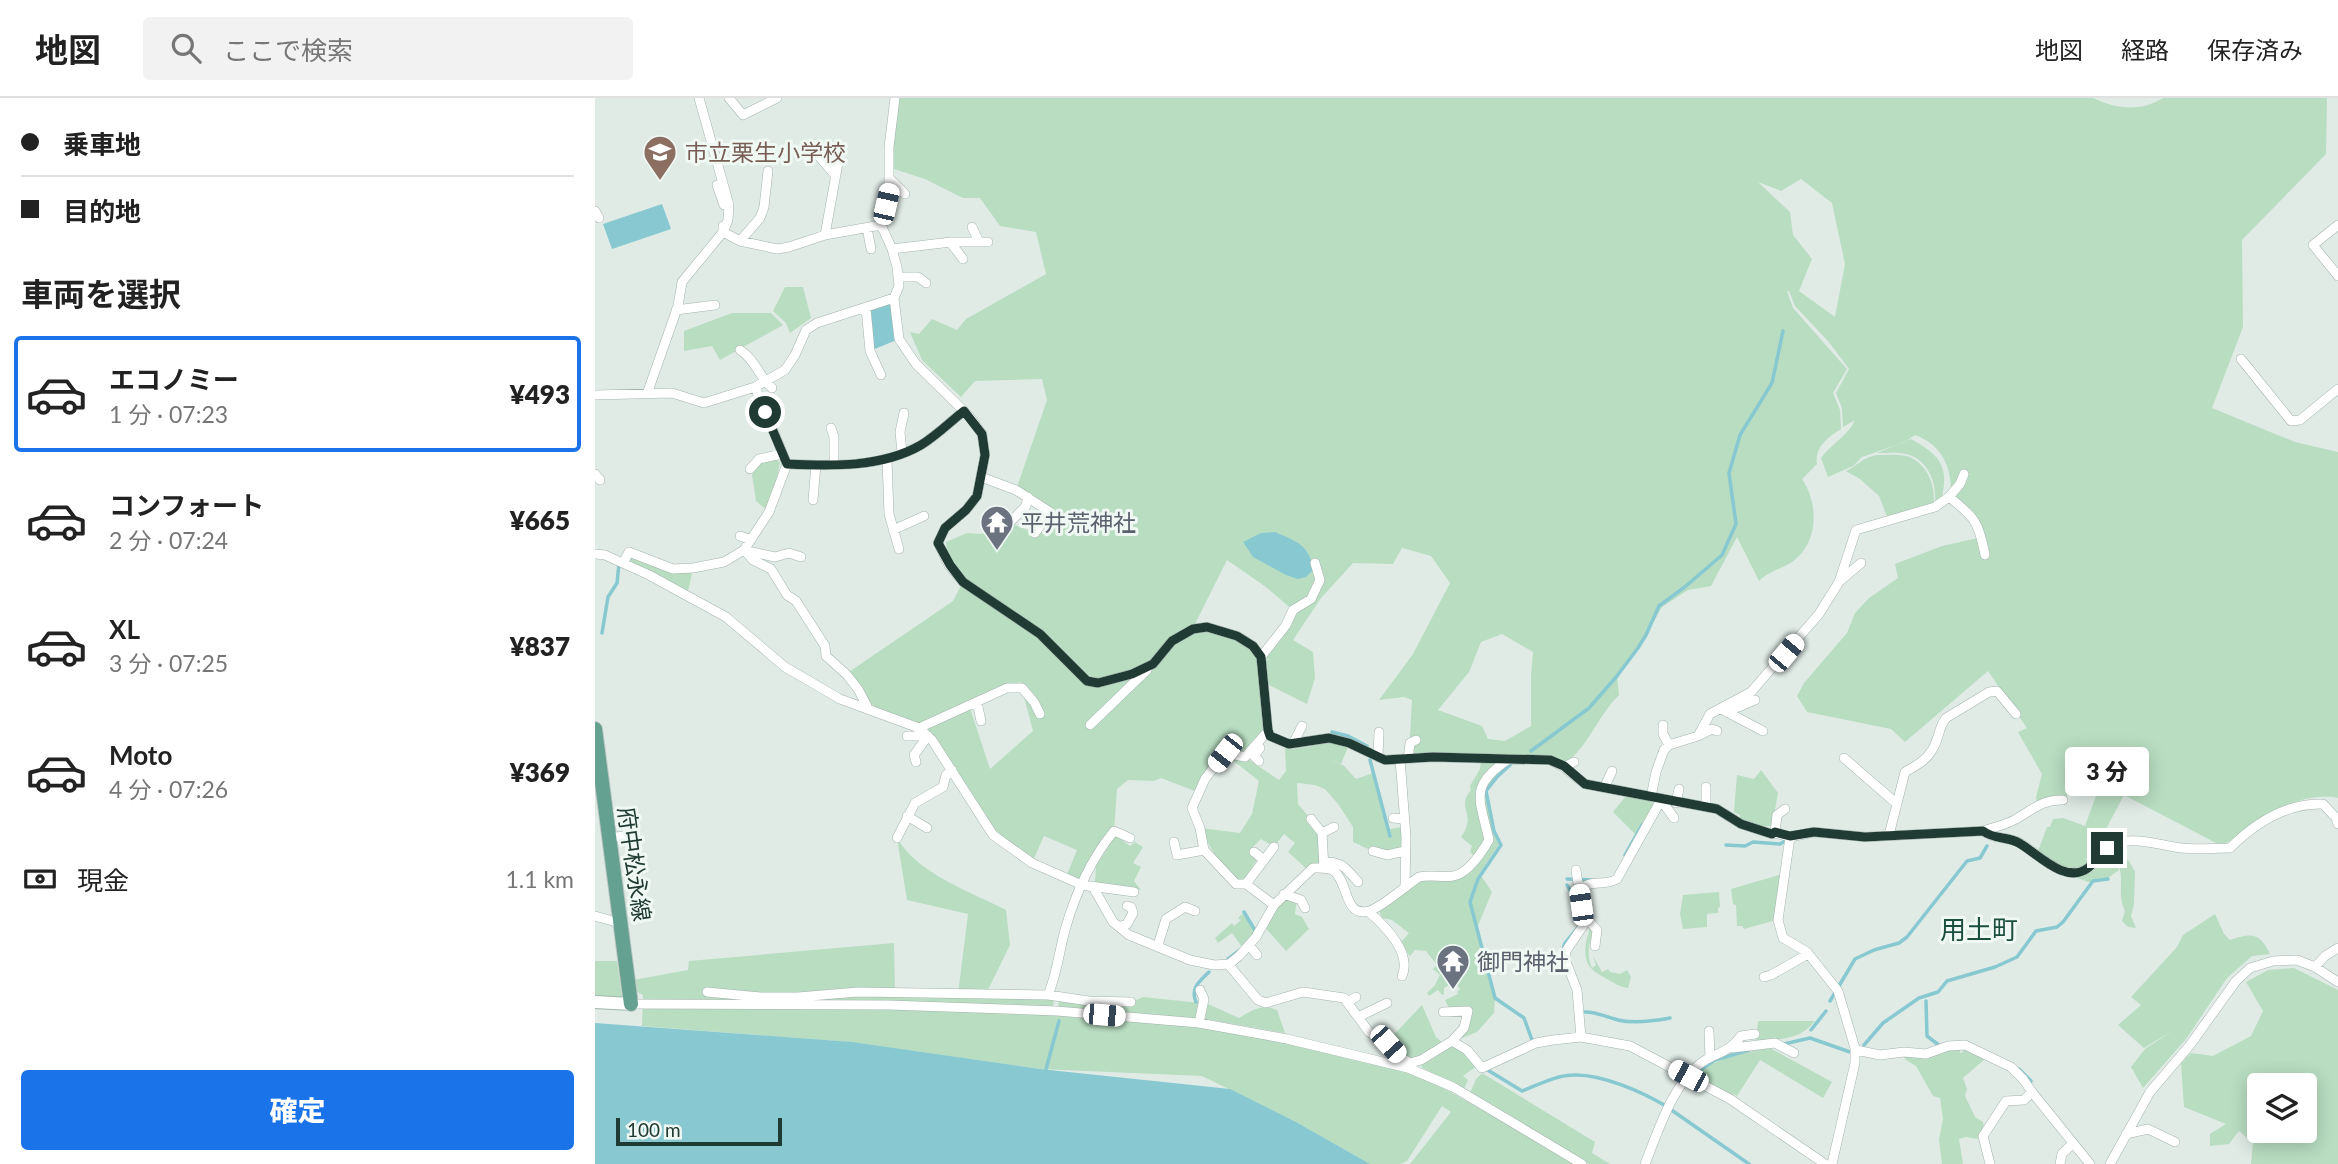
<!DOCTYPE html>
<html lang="ja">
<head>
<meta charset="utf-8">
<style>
	body { margin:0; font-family:Lato,"Noto Sans JP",sans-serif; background:#f2f2f2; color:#222; height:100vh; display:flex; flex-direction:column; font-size:26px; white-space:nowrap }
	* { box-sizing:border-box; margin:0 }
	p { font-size:23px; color:#767676 }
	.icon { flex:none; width:38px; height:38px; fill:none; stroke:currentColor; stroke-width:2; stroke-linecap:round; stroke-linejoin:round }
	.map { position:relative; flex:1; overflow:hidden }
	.drawer { display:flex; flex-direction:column; background:#fff; width:595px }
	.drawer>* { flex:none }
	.guide { display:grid; align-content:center; height:154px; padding:0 21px; background:#fff }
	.tools { position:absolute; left:1652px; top:975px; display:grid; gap:14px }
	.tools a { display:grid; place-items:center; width:70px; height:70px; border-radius:7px; background:#fff; box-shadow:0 4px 18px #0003; font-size:35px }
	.scale { position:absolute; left:21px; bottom:18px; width:166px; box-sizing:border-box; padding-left:7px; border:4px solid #203b33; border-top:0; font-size:19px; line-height:24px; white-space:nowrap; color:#203b33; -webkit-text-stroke:5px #f0f8f4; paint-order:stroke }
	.end { position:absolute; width:32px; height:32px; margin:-16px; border:9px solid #203b33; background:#fff; box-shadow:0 0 0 4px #fff }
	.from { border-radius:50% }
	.bubble { position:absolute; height:49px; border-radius:7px; background:#fff; box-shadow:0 4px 18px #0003; font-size:23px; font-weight:800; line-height:49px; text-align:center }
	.car { position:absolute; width:21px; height:42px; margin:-21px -10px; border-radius:9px; box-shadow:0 0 5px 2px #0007; background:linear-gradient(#fff 24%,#345 0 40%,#fff 0 76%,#345 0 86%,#fff 0) }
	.guide b { display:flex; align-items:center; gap:24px; height:66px; font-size:26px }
	.guide b+b { border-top:2px solid #e0e0e0 }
	.guide i { width:18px; height:18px; background:#222 }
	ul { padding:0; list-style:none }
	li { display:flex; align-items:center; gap:21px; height:116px; margin:0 14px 10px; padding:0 7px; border:4px solid transparent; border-radius:7px }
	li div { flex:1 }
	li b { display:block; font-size:26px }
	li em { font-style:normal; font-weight:800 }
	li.active { border-color:#1a73e8 }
	li>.icon { width:63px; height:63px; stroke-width:1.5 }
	h2 { padding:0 21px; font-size:32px; line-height:84px }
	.pay { display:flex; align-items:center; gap:18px; height:77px; padding:0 21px; font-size:26px }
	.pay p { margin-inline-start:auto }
	.primary-button { display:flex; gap:14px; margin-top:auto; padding:14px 21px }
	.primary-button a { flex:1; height:80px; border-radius:7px; background:#1a73e8; color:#fff; font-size:28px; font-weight:800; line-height:80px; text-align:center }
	header { display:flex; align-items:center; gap:42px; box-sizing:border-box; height:98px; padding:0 35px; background:#fff; border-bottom:2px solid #e0e0e0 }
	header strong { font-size:33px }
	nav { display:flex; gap:38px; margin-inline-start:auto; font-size:24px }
	.search { width:490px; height:63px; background:#f2f2f2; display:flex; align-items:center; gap:18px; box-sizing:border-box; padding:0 24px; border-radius:7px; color:#767676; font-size:26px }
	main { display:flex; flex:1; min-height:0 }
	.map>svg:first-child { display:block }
	.green { fill:#b8ddc1; fill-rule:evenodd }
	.water { fill:#87c8d1 }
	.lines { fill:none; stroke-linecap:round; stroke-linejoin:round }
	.stream { stroke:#87c8d1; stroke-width:3.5 }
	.street-casing { stroke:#a3b3ad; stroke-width:10 }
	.secondary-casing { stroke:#9eb7ad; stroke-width:14 }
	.primary-casing { stroke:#c1c8c6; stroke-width:16 }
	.street { stroke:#fff; stroke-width:9 }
	.secondary { stroke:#fff; stroke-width:12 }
	.primary { stroke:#64a190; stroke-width:14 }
	.route { stroke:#203b33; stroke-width:9 }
	.labels { text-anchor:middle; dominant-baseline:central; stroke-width:6; stroke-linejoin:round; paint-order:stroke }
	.education-label { font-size:23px; fill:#785e54; stroke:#f0f8f4; text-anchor:start }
	.worship-label { font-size:23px; fill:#5b616d; stroke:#f0f8f4; text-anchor:start }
	.street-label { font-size:23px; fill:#203b33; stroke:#f0f8f4 }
	.quarter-label { font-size:26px; fill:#1c4e40; stroke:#f0f8f4 }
</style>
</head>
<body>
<header>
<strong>地図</strong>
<div class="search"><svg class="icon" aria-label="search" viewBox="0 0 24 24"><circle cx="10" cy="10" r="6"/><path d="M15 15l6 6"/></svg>ここで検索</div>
<nav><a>地図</a><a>経路</a><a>保存済み</a></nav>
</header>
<main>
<section class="drawer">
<div class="guide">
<b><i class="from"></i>乗車地</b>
<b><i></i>目的地</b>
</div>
<h2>車両を選択</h2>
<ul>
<li class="active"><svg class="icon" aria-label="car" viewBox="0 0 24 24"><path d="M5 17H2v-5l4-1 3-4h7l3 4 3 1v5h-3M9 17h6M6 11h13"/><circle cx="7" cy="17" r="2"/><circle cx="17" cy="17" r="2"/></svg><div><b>エコノミー</b><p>1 分 · 07:23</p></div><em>¥493</em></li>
<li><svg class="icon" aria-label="car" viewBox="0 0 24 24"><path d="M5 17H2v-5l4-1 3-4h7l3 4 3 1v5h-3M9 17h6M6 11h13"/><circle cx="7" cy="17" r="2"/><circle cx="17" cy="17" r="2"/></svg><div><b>コンフォート</b><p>2 分 · 07:24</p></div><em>¥665</em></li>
<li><svg class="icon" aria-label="car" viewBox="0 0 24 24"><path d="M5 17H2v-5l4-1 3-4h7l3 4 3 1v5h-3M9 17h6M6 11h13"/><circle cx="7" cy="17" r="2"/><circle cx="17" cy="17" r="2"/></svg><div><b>XL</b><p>3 分 · 07:25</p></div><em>¥837</em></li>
<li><svg class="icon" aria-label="car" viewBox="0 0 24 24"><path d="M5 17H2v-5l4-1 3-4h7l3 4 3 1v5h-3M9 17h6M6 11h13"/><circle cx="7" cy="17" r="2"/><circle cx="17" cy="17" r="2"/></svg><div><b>Moto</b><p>4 分 · 07:26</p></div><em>¥369</em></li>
</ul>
<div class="pay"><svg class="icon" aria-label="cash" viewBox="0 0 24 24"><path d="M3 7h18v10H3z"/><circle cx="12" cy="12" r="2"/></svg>現金<p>1.1 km</p></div>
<div class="primary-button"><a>確定</a></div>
</section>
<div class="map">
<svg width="1743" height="1066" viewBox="0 0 1743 1066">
	<rect width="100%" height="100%" fill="#e0ebe6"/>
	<path class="green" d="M300,0H1498C1521,11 1546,14 1568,0H1732L1731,56L1647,142L1648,229L1617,310L1700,344L1743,354V700C1712,693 1678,713 1653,729C1643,736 1637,744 1625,747L1529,697L1503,746L1505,752C1501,757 1495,766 1490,769C1473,779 1455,762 1443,753L1452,729H1455L1458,721L1468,720L1490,728L1505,687L1479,678L1470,704L1442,705L1441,699L1447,676L1423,634L1432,630L1393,573L1310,644L1296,631L1212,614L1202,598L1209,585L1252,535L1260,515L1274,500L1303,480L1300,466L1347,448L1383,440L1387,459L1390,440L1379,414L1358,399L1363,382L1356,393C1356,366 1345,346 1320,337L1310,344L1267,359L1258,368L1233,379L1226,360C1236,346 1253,338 1260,322L1248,329L1247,310L1241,295L1254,271L1233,243L1200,208L1194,193H1192L1198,210L1252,271L1238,295L1245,312L1246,331C1233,339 1219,350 1222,366L1207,381C1224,406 1224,445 1197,464C1187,471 1174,473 1164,483L1142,439L1116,488L1093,492L1067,509L1051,537L1022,578L1024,597C1003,617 993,650 969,666L956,659L930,657H814L817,602L809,599L784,602L818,556L855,485L836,458L807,450L798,466L758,465L726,500L698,542L718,554L720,580L712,606L672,586L671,562H675L667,559L673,633L650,659L684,682L691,673L690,649C711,654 733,638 753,649L746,666L733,660L749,668L761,681L778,675L794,738H797L795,731L807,729V751C795,753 787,753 776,751C770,751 764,746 758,744V729L743,706L730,691L720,687L702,685L703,706L727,735L729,770L714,773L693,754L700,745L689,736L679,749L666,741L658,749L663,760L647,785C630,779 613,745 605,730L645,735L657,716L664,683L630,656L605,695L566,680L559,683L533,682L522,691L519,733L487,787L471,779L482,752L449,738L437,765L398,737L324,630L279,613L251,576L358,503L368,484L352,453L351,444L372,435L386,436L420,427L440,435L455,415L421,392L452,302L447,281L380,283L366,299L327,262L315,234L324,236L337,221L362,232L371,221L451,176L441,134L405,128L385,100H368L330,81L296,70ZM1206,81L1237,105L1250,166L1240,219L1204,193L1217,161L1198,137L1195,114L1163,84L1186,93ZM632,462L671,489L698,512L666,558L642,538L598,530ZM907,536L938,554L936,578V628L910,643L893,641L887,628L843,612L874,574L886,544ZM425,584L438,633L395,671L374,607Z
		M190,189H208L216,220L195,235L191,225L178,213Z
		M137,215H176L188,227L125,262L117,248L89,253V233Z
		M1316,341C1345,357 1355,369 1346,402L1340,405C1342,385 1333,361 1311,356C1302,354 1291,355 1282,355Z
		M1282,357C1291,357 1303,356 1312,358C1332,365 1340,386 1339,405L1293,421L1284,398L1265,381L1251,373C1263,367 1269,359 1282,357Z
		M181,361L185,365L174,414L161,403L157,377L164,364Z
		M34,454L76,471L98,470L92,498L28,465Z
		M886,663L905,664L887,678L882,693L892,743L880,759L875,754L877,748L866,739C883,715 860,711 876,692L875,688L885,671Z
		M914,666L901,678L890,692L898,735L904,746L883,778L887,779L897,794L882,830L900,900L899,915L882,934L862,942L876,918L874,909L854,910L850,902L863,896L862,894L865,891L859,884L849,890V896L847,897L843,892L834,898L832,895L840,887L845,877L838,871L842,867L831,853L820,852L815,858L805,845L814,835L797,822L787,820L784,812L815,788L830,781L857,782L889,757L897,744L886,696L889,684Z
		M1166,672L1183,695L1177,728H1166L1145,721V717L1139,714L1142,677L1159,681Z
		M1031,698L1057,703L1058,707L1041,737L1018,714Z
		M521,737L535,748L540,744L548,749L538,765L546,769L539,783L546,792L500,784L501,768Z
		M302,740C323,776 376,794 411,812L415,847L391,896L460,899L457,912L604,925L813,970L983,1066H815L856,1014L847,1008L812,1063L805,1066H775L701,1024L607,978L445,971L255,944L47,928L48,897L39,892L38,882L93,872L94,863L299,845L300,895L363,896L373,816L312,802Z
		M1521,751L1534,763L1540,774L1539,806L1536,818L1541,830L1533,829L1527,823L1530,813C1519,790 1536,774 1513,753Z
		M1512,755L1522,763L1524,772L1513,780L1498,782L1496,785L1477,778Z
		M1188,776L1180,819L1178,823L1149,831L1147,828H1142L1141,807L1138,806L1136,791Z
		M1124,794L1125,809L1123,810V815L1112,816V829L1088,831L1085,816L1088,797Z
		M689,796L702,801L700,816L707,819L714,831L691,853L668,827Z
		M648,815L660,835L647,849L637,835L623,845L620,840L637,825L639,828L646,822L643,820Z
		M1620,816L1629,836L1635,842C1657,835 1664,834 1675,856L1657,858L1632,880L1591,941L1548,990L1536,969L1550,951L1579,932L1549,950L1523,927L1546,907L1536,899L1582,849L1588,837Z
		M994,828L998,834C994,846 991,858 997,870L1001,867L998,858L1007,874L1013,871L1015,874L1025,876L1032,872L1036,879L1033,890C1025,889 1019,885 1012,881C995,872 988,866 991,845C992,838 995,835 994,828Z
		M0,863H22L28,906L0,904Z
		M1699,870L1743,892V1066H1656L1658,1045L1644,1033L1634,1046L1615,1048V1036L1631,1026L1589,1009L1586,965L1596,955L1618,958L1656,938L1668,913L1651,884L1673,872ZM1664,987H1710V1032H1664Z
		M548,899L605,905L602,921L463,909L464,903L531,907Z
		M613,906L644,920C657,912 667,905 682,912L690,935L610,921Z
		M827,907L841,939L849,946C822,962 815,967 792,944Z
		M1163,923H1220C1202,944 1186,940 1161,943Z
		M859,948L867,952L882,968L868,978L873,982L869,991L827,970L826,965L851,950Z
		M1175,950L1237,984L1228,1000L1165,962L1142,998L1139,996L1136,999L1101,979L1103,977L1101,976C1127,958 1145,955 1175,950Z
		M1369,950L1391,960L1368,980L1372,991L1370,998L1380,1019L1388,1024L1389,1029L1382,1041L1371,1039L1364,1041L1368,1066H1347L1344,1042L1348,1021L1345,1000L1338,998L1321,968L1311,962L1306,956L1329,961L1355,951L1365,952V955L1368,954Z
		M887,975L1000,1044L997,1055L1015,1066H994L875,995L881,981Z"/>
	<path class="water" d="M67,106L76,131L17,151L8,126Z
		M299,200L304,241L275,253L271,210Z
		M680,434C701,443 715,447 718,472L711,479L703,481L691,477L658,459L648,444L666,435Z
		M0,925L257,944L445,971L635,991L701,1024L775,1066H0Z"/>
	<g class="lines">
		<path class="stream" d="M7,535L13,499L22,485L24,466
			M737,634L753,638L772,648
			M936,653L994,610L1022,578L1043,550L1051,537L1064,508L1091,488L1127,457L1141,426L1134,375L1145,337L1177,285L1188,233
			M775,662L795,738
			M915,667L902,679L891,693L899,733L906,747L883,781L875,804L900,900L929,920L937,942
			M1131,747L1150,748L1158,744L1185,746L1190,743
			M1030,757L1047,727
			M972,781L997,782
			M649,814L661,834L659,836
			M967,853L970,845L984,828L981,801L972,787
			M633,861L645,852
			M1235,903L1260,861L1279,852L1304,845L1312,839L1372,763L1385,760L1392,748
			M1331,903L1332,938L1345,948
			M601,904C595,890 605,883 614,874
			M990,914C1002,914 1012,919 1023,922C1039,926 1059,923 1075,920
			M1216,932L1231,913
			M1189,946L1215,940L1255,954
			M1269,947L1288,925L1324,900L1343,894L1352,883L1400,869L1422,859L1441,833L1462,829L1468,824L1498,783L1513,781
			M891,971L927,993C943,987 961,977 979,977C1007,976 1047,994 1071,1008
			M1424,971L1436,983
			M450,975L464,923
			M1101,975L1120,962L1154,952
			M1075,1011L1154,1066"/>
		<defs>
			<path id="street" d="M134,0L148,17L182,0
				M300,0L294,49V92L286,127L297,151L302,169L304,188L299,200L304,241L321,266L374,318L387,336L390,357L382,398L371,412L350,430L343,445L354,467L368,484L445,536L492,583L503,585L537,576L558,566L577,543L598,531L612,529L642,538L658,548L666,559L673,633L675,638L694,646L734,640L754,645L790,662L838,659L955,662L969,669L990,686L1122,711L1146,726L1177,736L1180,735L1195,739L1219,734L1271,739L1388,733C1400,742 1410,738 1423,744C1442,754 1465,783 1490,772C1506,764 1508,745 1533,743C1549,741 1569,748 1586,750C1602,752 1619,750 1635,750C1660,725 1691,705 1728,706L1741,720L1743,726
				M221,46V55L241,78
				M295,81L310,96
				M122,87L129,107
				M0,113L4,120
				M1743,127L1718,147L1743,178
				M128,128V134L145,143L182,151L194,149L230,137L286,127
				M377,129L384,144
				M272,130L276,151
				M230,137L243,65
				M145,143L165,120L169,109L173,73
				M355,144L368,161
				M297,151L356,144H393
				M303,179H323L331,185
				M271,210L275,253L286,277
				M81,212L120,207
				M145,252C160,261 164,279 177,290
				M1646,261L1696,323L1705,322L1743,291
				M52,296L83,208L87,184L128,134L133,122L134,107L104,0
				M0,297L77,295L109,305L160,289L190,272L200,257L211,232L222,225L299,200
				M236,330L239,339V367
				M307,354L305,334L309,315
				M292,362L294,416L304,451
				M192,366C236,368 286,370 326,347C341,338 355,324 369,313
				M155,371L164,361L187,356
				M0,376L5,382
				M386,379L421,392L455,414L440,435
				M1354,399L1365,386L1369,376
				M218,402L221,367
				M410,429L431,408L433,399
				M298,432L329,418
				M145,438L156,442
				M149,452L158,462L176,471L192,497L201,503L230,548L231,558L251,576L263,591L272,608V611
				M149,452L180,459L194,455L206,459
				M0,456L10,457L54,477L131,519L190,569L245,601L324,630L337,642L398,737L437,765L487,787L498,789L518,824L534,837L595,862L619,867L634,866L644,858L661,839L679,807L718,770C724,770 733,769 739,773C754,785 749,820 774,813C786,810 812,787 824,779C835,776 847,780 858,778C873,776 887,754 894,742C885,701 873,688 914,661
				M28,465L34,454L78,471L98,470L129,464L149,452L174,414L192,366L160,289
				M1245,483L1266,465
				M666,559L691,527L698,512L716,501L725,482L720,465
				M382,604L386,623
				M1126,611L1168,633
				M1131,611L1144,609L1160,602
				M495,627L552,572
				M1068,627V636L1074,647
				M324,630L412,590H427L439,604L445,616
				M673,633L650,659L630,655L610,681L597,710L605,730L609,752L641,786H651L679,807
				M312,638H333
				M1103,638L1117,631L1122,633
				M698,646L707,628
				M783,659L784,634
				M1249,660L1302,706
				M805,661L811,739L810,788
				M813,661L815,645L821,642
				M664,663L659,658L665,650
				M321,664L319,657L333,638
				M969,669L979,664
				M1009,690L1017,673
				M1056,699L1061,674L1069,652L1074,647L1103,638L1115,616L1156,594L1224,516L1244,484L1261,432L1340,409L1354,399C1380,419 1384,425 1390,457
				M1081,705L1084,691
				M1111,709V689
				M312,718L332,730
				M798,720L809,721
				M716,721L727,735L729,770
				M1388,733C1399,729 1411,727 1421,721C1437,712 1448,701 1468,702
				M727,735L739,729
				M1180,735L1182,717L1190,711
				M1294,737L1310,674C1320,668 1331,663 1337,652C1344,642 1343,630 1351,620L1394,594L1402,593L1421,616
				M1195,739L1183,822L1188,840L1212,854L1243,893L1260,950V965L1237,1066
				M13,740L37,737
				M302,740L320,705L348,689L351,677L357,672
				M579,744L582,757L609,752
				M778,753L792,757L810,753
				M659,754L669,762
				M729,764C747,763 752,771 763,784
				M981,772L983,785L986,789
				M651,786L679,749
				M495,788L539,794
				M689,796L706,802L710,810
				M774,814C790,828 817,855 807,878
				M0,818L25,825
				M990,825L994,823L1002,832L1000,848
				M524,829L532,826L538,815L536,809L532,808
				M563,847L571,821L590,809L600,813
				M654,847L662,857
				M633,866L663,902L671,905L708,894L749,900L774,934L793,946L804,958L815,965L814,968
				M1720,869L1730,858L1743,850
				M1169,879L1176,877L1213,856
				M112,894L165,899H203L263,894L453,897L494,903L536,904
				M453,897C462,876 464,854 470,832C480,797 496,761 519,733L535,740
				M752,904L761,899
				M36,906L294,907L462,913L604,925L692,941L813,970L858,989L987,1066
				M848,914L873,913L869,930L857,943
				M763,919L792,905
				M604,925L609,901L605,892
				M1114,933L1115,960
				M986,939L982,892L970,861L971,853L990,825L985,793C994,780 1009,789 1022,781L1066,702L1079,720
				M1138,950L1180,945L1199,955
				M1261,952L1285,957L1309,954L1331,956L1353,948L1370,947L1416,969L1428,981L1437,994
				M815,965L826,962L857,943L872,952L887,970L941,945L958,942L986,939L1035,948L1135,1001L1230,1066
				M1531,1036L1553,1031L1580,1044
				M1050,1066C1063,1034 1077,987 1106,965C1121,954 1133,956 1146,938L1160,936
				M1395,1066L1388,1038L1411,1003L1429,1002L1437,994L1495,1066
				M1465,1066L1467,1056L1478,1045
				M1515,1066L1555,994L1595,947L1641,883L1655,870L1678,863L1702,862L1720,869L1743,884"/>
			<path id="secondary" d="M0,904L36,906"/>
			<path id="primary" d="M0,631L36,906"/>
		</defs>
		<use href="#street" class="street-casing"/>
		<use href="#secondary" class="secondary-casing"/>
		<use href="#primary" class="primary-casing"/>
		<use href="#street" class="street"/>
		<use href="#secondary" class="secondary"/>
		<use href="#primary" class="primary"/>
	</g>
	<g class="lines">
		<path class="route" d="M170,314L192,366C236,368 286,370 326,347C341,338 355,324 369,313L387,336L390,357L382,398L371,412L350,430L343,445L355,467L368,484L445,536L492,583L503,585L537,576L558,566L577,543L598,531L612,529L642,538L658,548L666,559L673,632L675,638L694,646L734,640L754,645L790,662L838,659L955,662L969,668L990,686L1122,711L1146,726L1177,736L1180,734L1195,738L1219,734L1270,739L1388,733C1400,742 1412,738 1424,745C1442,755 1470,787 1493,770C1500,765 1506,756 1512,750"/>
	</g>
	<defs>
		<symbol id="school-pin" viewBox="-11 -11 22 30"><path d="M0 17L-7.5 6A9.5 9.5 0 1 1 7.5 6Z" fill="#8d6e63" stroke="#f0f8f4"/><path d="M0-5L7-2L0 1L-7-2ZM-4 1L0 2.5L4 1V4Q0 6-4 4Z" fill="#fff"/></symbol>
		<symbol id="temple-pin" viewBox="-11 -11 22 30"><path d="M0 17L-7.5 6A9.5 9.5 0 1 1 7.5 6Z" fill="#6b7280" stroke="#f0f8f4"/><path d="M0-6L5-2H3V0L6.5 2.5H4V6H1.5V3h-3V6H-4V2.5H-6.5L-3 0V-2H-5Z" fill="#fff"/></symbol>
	</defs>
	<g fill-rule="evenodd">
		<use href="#school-pin" x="46" y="35" width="38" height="52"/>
		<use href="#temple-pin" x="383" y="405" width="38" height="52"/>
		<use href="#temple-pin" x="839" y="844" width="38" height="52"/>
	</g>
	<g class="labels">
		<g class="education-label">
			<text x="90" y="54">市立栗生小学校</text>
		</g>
		<g class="worship-label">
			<text x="426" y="424">平井荒神社</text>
			<text x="882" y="863">御門神社</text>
		</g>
		<g class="street-label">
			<text transform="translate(40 766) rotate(82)">府中松永線</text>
		</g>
		<g class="quarter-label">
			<text x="1384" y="831">用土町</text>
		</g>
	</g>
</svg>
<div class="tools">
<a><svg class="icon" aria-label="layers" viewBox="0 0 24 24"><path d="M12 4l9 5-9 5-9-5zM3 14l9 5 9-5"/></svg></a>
</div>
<div class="scale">100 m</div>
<i class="end from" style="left:170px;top:314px"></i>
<i class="end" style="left:1512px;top:750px"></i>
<div class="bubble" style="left:1470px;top:649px;width:84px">3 分</div>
<i class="car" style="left:291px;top:106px;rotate:13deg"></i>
<i class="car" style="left:1191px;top:555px;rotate:40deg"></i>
<i class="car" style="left:630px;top:655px;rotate:218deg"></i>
<i class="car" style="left:986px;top:807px;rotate:352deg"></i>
<i class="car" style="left:509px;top:917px;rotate:95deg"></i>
<i class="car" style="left:793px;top:946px;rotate:138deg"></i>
<i class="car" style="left:1093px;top:978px;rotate:298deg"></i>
</div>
</main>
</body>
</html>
